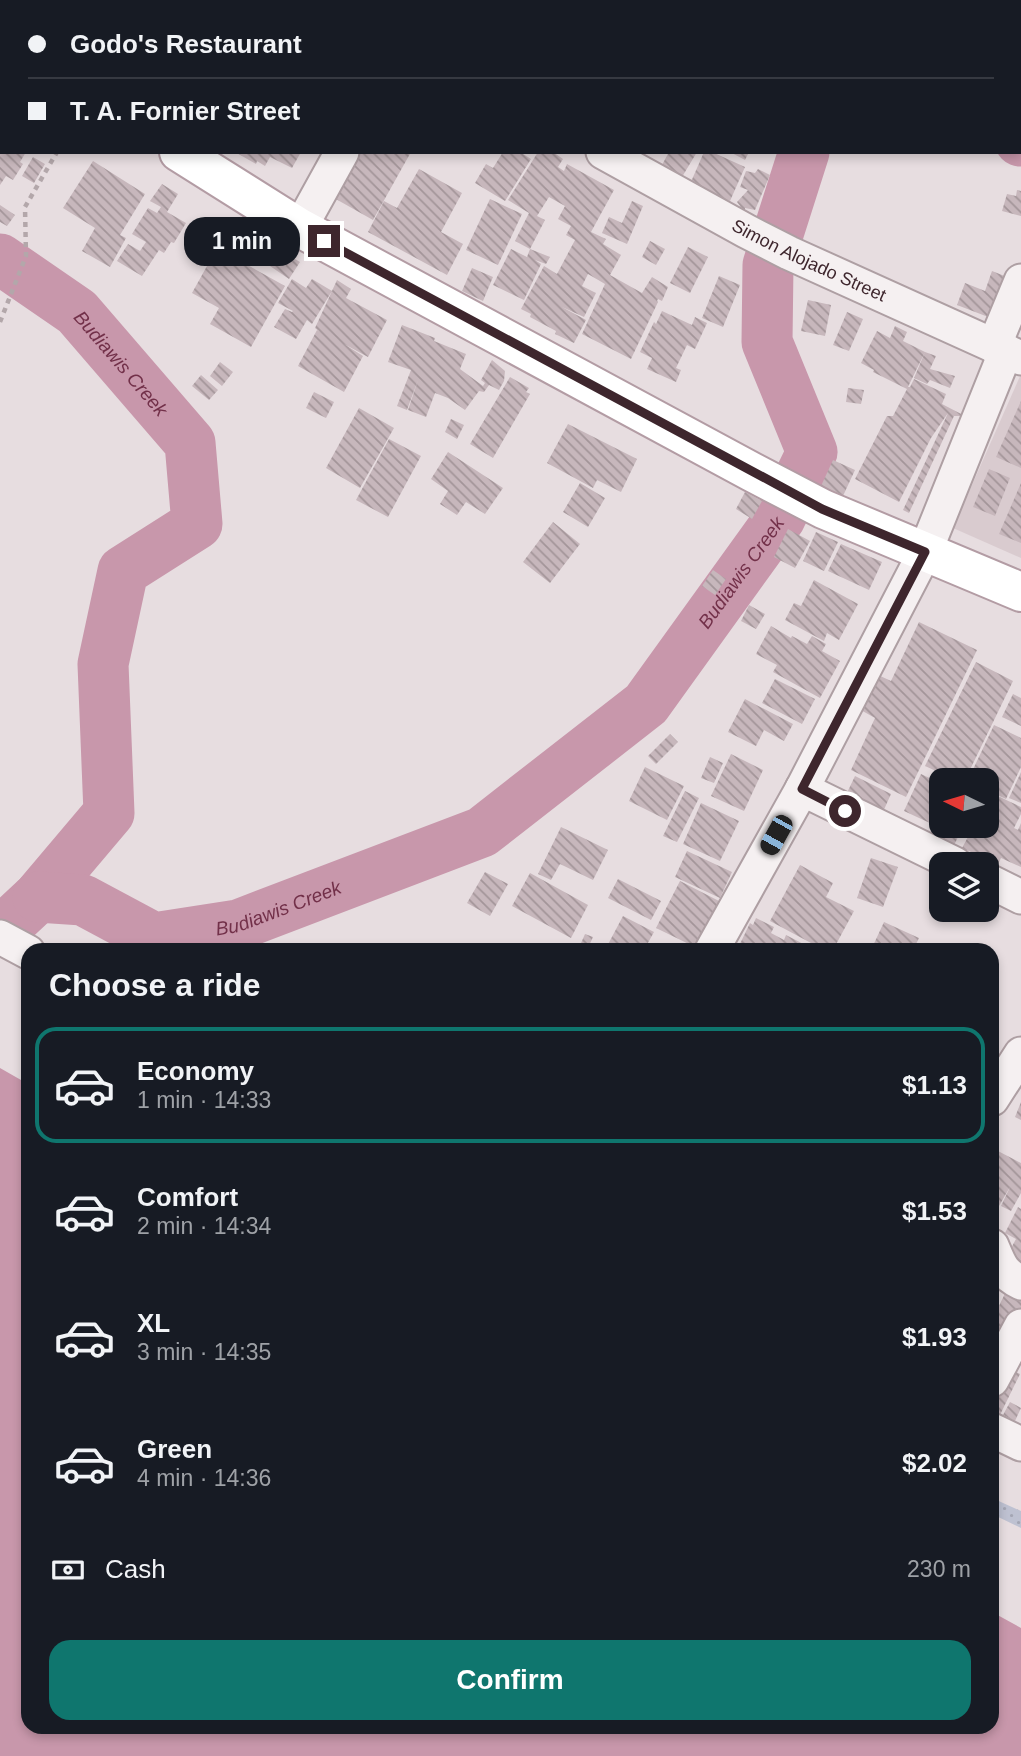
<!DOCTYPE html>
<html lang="en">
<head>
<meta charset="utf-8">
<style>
	body { margin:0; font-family:Arial,sans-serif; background:#242831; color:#f1f3f6; height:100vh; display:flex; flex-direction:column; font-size:26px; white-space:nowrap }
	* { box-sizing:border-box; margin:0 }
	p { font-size:23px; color:#9ea1a6 }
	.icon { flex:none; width:38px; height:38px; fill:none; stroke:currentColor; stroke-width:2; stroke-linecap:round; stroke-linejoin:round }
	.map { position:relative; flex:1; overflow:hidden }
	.drawer { position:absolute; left:21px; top:943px; width:978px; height:791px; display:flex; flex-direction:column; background:#171b24; border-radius:21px; box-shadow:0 4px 10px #0003 }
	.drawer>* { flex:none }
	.top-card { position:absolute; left:0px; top:0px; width:1022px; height:154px; box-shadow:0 4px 10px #0003; display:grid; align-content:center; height:154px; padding:0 28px; background:#171b24 }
	.needle { width:46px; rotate:275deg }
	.buttons { position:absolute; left:929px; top:768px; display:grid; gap:14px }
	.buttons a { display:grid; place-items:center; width:70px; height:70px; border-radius:14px; background:#171b24; box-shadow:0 4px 10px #0003; font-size:35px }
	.end { position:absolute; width:32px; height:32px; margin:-16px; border:9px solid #3e262d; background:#fff; box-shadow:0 0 0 4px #fff }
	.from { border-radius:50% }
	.bubble { position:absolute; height:49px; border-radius:21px; background:#171b24; box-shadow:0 4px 10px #0003; font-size:23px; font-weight:800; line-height:49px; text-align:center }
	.car { position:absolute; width:21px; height:42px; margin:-21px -10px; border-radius:9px; box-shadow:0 0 5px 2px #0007; background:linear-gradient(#222 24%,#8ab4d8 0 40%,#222 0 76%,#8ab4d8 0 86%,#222 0) }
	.top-card b { display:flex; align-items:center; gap:24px; height:66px; font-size:26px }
	.top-card b+b { border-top:2px solid #363941 }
	.top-card i { width:18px; height:18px; background:#f1f3f6 }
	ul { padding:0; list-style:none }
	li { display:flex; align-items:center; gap:21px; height:116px; margin:0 14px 10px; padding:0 14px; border:4px solid transparent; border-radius:21px }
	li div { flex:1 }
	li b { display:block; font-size:26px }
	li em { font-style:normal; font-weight:800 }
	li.current { border-color:#0f766e }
	li>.icon { width:63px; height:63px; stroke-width:1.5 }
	h2 { padding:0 28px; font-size:32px; line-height:84px }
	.pay { display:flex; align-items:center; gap:18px; height:77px; padding:0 28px; font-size:26px }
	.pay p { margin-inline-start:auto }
	.cta { display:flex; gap:14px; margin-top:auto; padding:14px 28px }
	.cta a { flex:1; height:80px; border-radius:21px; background:#0f766e; color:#fff; font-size:28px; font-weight:800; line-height:80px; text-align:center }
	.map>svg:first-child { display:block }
	.built { fill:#d9cbcf }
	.grass { fill:url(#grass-dots) }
	.water { fill:#c897ab }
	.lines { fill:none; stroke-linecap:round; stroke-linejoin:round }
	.river { stroke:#c897ab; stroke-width:51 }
	.building { fill:url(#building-back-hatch) }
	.street-casing { stroke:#ae9fa3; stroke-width:37 }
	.primary-casing { stroke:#b39ca4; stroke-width:42 }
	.path { stroke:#b3a7aa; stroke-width:4.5; stroke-dasharray:5 5; stroke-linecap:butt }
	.street { stroke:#f5f0f1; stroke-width:33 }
	.primary { stroke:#fff; stroke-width:38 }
	.route { stroke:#3e262d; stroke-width:9 }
	.labels { text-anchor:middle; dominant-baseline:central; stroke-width:7; stroke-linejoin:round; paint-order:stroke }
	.street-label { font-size:18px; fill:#3e262d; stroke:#f5ecef }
	.water-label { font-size:19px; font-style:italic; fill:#723049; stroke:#f5ecef }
</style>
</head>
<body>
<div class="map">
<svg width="1021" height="1756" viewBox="0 0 1021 1756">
	<defs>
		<pattern id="grass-dots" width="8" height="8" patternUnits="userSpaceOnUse" patternTransform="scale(1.75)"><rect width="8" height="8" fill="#bec1d1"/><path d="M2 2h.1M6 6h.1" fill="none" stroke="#a4a6b4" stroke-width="1.8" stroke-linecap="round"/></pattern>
		<pattern id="building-back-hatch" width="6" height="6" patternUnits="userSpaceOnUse" patternTransform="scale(1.75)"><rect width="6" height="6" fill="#c7b7bc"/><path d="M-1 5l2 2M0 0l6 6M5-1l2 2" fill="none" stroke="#a39599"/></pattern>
	</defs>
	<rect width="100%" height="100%" fill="#e7dde0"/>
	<path class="built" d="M1021,374V558L953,528Z"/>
	<path class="grass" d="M992,1498L1021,1511V1528L992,1514Z"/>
	<path class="water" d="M0,1068L28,1084V1727H992V1612L1021,1628V1756H0Z"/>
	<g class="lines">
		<g class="river">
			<path d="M1020,141H1021"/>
			<path id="s1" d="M0,259L77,312L190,443L197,524L123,571L103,664L109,813L38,897L8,925"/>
			<path id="s2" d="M38,897L83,900L154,938L238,925L482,832L646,704L780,518L812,452L767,342L768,265L804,152"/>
		</g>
	</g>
	<path class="building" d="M0,152H26L20,162L23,164L13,180L6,176L0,185Z
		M235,152H301L292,168L270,157L265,166L257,161L256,164Z
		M360,152H411L373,220L334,198Z
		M503,152H520L531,159L505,201L475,183L486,164L493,168Z
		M538,152H553L563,159L558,167L564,171L567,164L614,190L591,232L606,239L603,244L621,255L610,275L642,293L652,277L668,287L662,301L658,299L657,301L658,302L631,359L582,334L605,284L588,274L582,286L596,293L584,317L562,307L586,320L574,343L555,334L556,331L530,317L531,314L521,309L544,266L557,274L575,240L566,235L571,226L558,219L565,206L549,197L537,216L545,220L530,249L515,241L529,213L508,200Z
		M669,152H697L676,187L656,176Z
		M704,152H712L745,167L730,201L690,184Z
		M730,152H749L745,160Z
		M33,157L45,164L34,183L22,176Z
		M93,161L145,194L120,235L126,238L110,267L82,251L95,228L63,208Z
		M419,169L462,193L441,232L463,244L447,275L368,232L384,201L397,208Z
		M758,169L770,175L755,210L745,208V210H741L740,206L737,202L748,190L740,187L746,171L755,173Z
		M162,184L178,194L167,212L186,223L174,243L171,242L164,253L159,250L142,276L117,261L128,244L140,251L146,242L132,234L148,208L157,213L161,207L150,201Z
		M1017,190L1021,191V216L1002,211L1007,194L1016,196Z
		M490,199L522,214L498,265L466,250Z
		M632,201L643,206L627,244L602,233L609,217L622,223Z
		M0,205L15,215L7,226L0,222Z
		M650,241L665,249L656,265L642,257Z
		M688,247L708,257L690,293L670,283Z
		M217,248L285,286L251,347L210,324L219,308L192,293Z
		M511,249L527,257L530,249L550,257L546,264L535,260L541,264L524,300L493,285Z
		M280,250L300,262L289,279L270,266Z
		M472,268L493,277L483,301L462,291Z
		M992,271L1012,279L996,320L957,305L965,283L985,291Z
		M719,276L740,285L723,327L702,318Z
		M292,279L306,288L312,279L332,291L312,324L307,320L296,339L274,327L285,309L292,312L293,311L278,303Z
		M337,280L351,289L346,298L387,320L368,357L344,344L363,356L344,392L298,366L317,330L320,332L315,328Z
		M808,300L831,305L825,336L801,331Z
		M662,311L692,325L695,317L707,323L695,349L687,345L676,368L681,370L676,382L647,369L652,358L640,352L654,322L656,324Z
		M847,312L863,319L849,351L833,345Z
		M402,325L435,338L434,341L466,354L460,369L483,386L485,383L481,380L492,360L505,371L504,381L499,390L489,385L484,392L479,391L465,410L448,398L435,393L426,417L408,410L418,380L407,410L397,406L411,370L388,362Z
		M895,326L907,332L903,341L925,352L908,387H910L914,379L946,394L942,404L965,416H954L909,513L903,510L948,413L931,438L899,502L855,479L887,416H893L907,389L873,372L874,370L861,363L877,331L890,338Z
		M925,352L936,356L930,369L955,376L950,388L930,380L927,384L914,378Z
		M220,362L233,372L222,386L210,376Z
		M201,375L218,390L209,400L192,386Z
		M510,377L529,388L526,392L530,394L493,458L470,444Z
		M848,388L864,390L861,404L846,402Z
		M314,392L334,402L326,418L306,408Z
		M1021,401V468L996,457Z
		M359,408L394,428L360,488L326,468Z
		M451,419L464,425L457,439L445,432Z
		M568,424L637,459L621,492L597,480L593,488L547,463Z
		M389,439L421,456L388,517L356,500Z
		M448,452L503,488L485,514L466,502L457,515L440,504L448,491L431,479Z
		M833,460L855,470L843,496L821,486Z
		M989,469L1010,478L995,516L973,507Z
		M580,483L605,498L588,527L563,512Z
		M1021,483V543L999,534Z
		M745,492L762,501L752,519L736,509Z
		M553,522L580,544L550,583L523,562Z
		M788,529L810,541L795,568L774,557Z
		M816,532L838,542L824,571L803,561Z
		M841,544L882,562L869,590L828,571Z
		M713,570L726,579L715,595L702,586Z
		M814,580L858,604L839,640L827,633L824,641L785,620L794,603L801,606Z
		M749,605L765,614L756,629L741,621Z
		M919,622L977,650L906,797L851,770L875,718L859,709L876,674L891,681Z
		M771,626L791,638L792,636L807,644L812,636L826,644L822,651L840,661L820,698L773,672L777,665L756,654Z
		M976,662L1013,681L965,780H956L925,766Z
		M775,679L815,699L802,724L762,703Z
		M1013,694L1021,698V726L1002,717Z
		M745,699L793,724L784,741L764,730L756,746L728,732Z
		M994,725L1021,738V767L1006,799L987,790V780H968Z
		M670,734L678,742L656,764L648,756Z
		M731,754L763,770L744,811L711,796Z
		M710,757L723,763L714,783L701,778Z
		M645,767L684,786L667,820L629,801Z
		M1021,772V803L1009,798Z
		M921,774L942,784V826H987V791L1021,807V814L1014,828L1018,830L1021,823V867L1001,858L998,864L962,848L968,837L960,833L954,845L941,838L945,830L904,811Z
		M855,776L891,794L882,814L845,797Z
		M685,791L699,798L677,842L663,836Z
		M701,803L739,821L720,861L683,844Z
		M561,827L608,850L593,880L560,864L551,880L538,874Z
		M687,851L732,872L720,898L675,877Z
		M871,858L898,867L883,907L857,898Z
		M800,865L833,883L826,897L854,911L833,950H824L770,921Z
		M485,872L508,884L490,916L467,903Z
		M530,873L588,905L571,938L512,906Z
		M618,879L661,901L651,920L608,898Z
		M680,881L719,901L695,947L656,928Z
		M623,916L654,932L644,950H605Z
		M756,918L774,927L771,933L784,940L786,935L811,948L810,950H743L738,948L750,923L753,925Z
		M884,922L919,938L913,950H871Z
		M585,934L593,937L587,950H578Z
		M1021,1102V1120L1015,1117Z
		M998,1151L1021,1163V1193L1011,1211L1001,1206L1010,1187L992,1218V1152L997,1155Z
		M1018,1207L1021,1209V1273L1003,1263L1016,1239L1005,1233Z
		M1011,1281L1021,1287V1319L1009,1313L992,1340V1305L998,1308Z
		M1003,1366L1020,1374L999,1417L992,1413V1388Z
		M1010,1402L1021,1408L1015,1421L1003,1415Z"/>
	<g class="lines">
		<defs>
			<g id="street">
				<path d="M334,0L337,2"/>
				<path d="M426,2L427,0"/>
				<path id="s3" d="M603,152L746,231L789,253L1021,358"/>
				<path d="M300,228L342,152"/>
				<path d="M994,346L1021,281"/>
				<path d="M802,789L955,864"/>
				<path d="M987,880L1021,897"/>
				<path d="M0,937L28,952"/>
				<path d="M712,950L802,789L925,552L1006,351"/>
				<path d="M992,1099L1021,1054"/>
				<path d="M992,1246C1000,1265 1002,1273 1021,1283"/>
				<path d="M992,1380L1021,1326"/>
				<path d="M992,1430L1021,1444"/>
			</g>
			<path id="primary" d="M0,40L2,41
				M179,152L300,228L752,472L823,509L1021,592"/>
		</defs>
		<use href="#street" class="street-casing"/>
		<use href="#primary" class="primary-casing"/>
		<path class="path" d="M0,322L26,256L25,207L57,152"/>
		<use href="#street" class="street"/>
		<use href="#primary" class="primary"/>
	</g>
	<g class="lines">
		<path class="route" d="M324,241L776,484L822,509L925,552L802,789L845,811"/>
	</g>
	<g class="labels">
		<g class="street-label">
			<text stroke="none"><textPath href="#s3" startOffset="233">Simon Alojado Street</textPath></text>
		</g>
		<g class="water-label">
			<text stroke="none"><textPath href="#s1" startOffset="161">Budiawis Creek</textPath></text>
			<text stroke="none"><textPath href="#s2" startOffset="842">Budiawis Creek</textPath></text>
			<text stroke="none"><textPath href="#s2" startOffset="254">Budiawis Creek</textPath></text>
		</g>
	</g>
</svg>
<div class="buttons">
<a><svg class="needle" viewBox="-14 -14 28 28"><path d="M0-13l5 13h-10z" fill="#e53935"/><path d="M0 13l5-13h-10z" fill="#9ea1a6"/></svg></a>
<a><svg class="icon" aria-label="layers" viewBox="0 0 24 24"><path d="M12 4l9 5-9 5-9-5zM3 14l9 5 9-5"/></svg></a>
</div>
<i class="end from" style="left:845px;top:811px"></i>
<i class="end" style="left:324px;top:241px"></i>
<div class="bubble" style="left:184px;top:217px;width:116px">1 min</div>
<i class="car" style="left:776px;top:835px;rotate:209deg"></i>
<div class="top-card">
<b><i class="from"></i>Godo's Restaurant</b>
<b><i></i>T. A. Fornier Street</b>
</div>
<section class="drawer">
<h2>Choose a ride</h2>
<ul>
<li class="current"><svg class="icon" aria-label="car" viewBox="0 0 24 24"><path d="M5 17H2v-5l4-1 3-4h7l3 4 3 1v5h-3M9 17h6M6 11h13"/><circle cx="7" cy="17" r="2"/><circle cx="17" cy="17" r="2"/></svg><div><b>Economy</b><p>1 min · 14:33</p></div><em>$1.13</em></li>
<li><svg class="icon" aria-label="car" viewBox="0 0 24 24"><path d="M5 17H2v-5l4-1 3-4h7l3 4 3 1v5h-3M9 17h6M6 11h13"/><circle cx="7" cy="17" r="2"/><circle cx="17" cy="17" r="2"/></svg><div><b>Comfort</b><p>2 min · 14:34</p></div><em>$1.53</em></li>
<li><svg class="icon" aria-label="car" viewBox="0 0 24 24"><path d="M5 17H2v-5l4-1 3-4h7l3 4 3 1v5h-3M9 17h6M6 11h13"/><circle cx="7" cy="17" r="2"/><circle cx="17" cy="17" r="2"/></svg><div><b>XL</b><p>3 min · 14:35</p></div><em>$1.93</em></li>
<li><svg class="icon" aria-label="car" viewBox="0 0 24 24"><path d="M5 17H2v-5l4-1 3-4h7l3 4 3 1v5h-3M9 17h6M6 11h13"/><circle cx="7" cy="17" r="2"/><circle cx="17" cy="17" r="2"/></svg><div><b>Green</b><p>4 min · 14:36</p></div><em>$2.02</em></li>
</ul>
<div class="pay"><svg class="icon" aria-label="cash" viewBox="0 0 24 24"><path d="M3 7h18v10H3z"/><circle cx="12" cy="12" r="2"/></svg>Cash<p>230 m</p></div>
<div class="cta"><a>Confirm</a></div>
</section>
</div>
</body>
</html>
